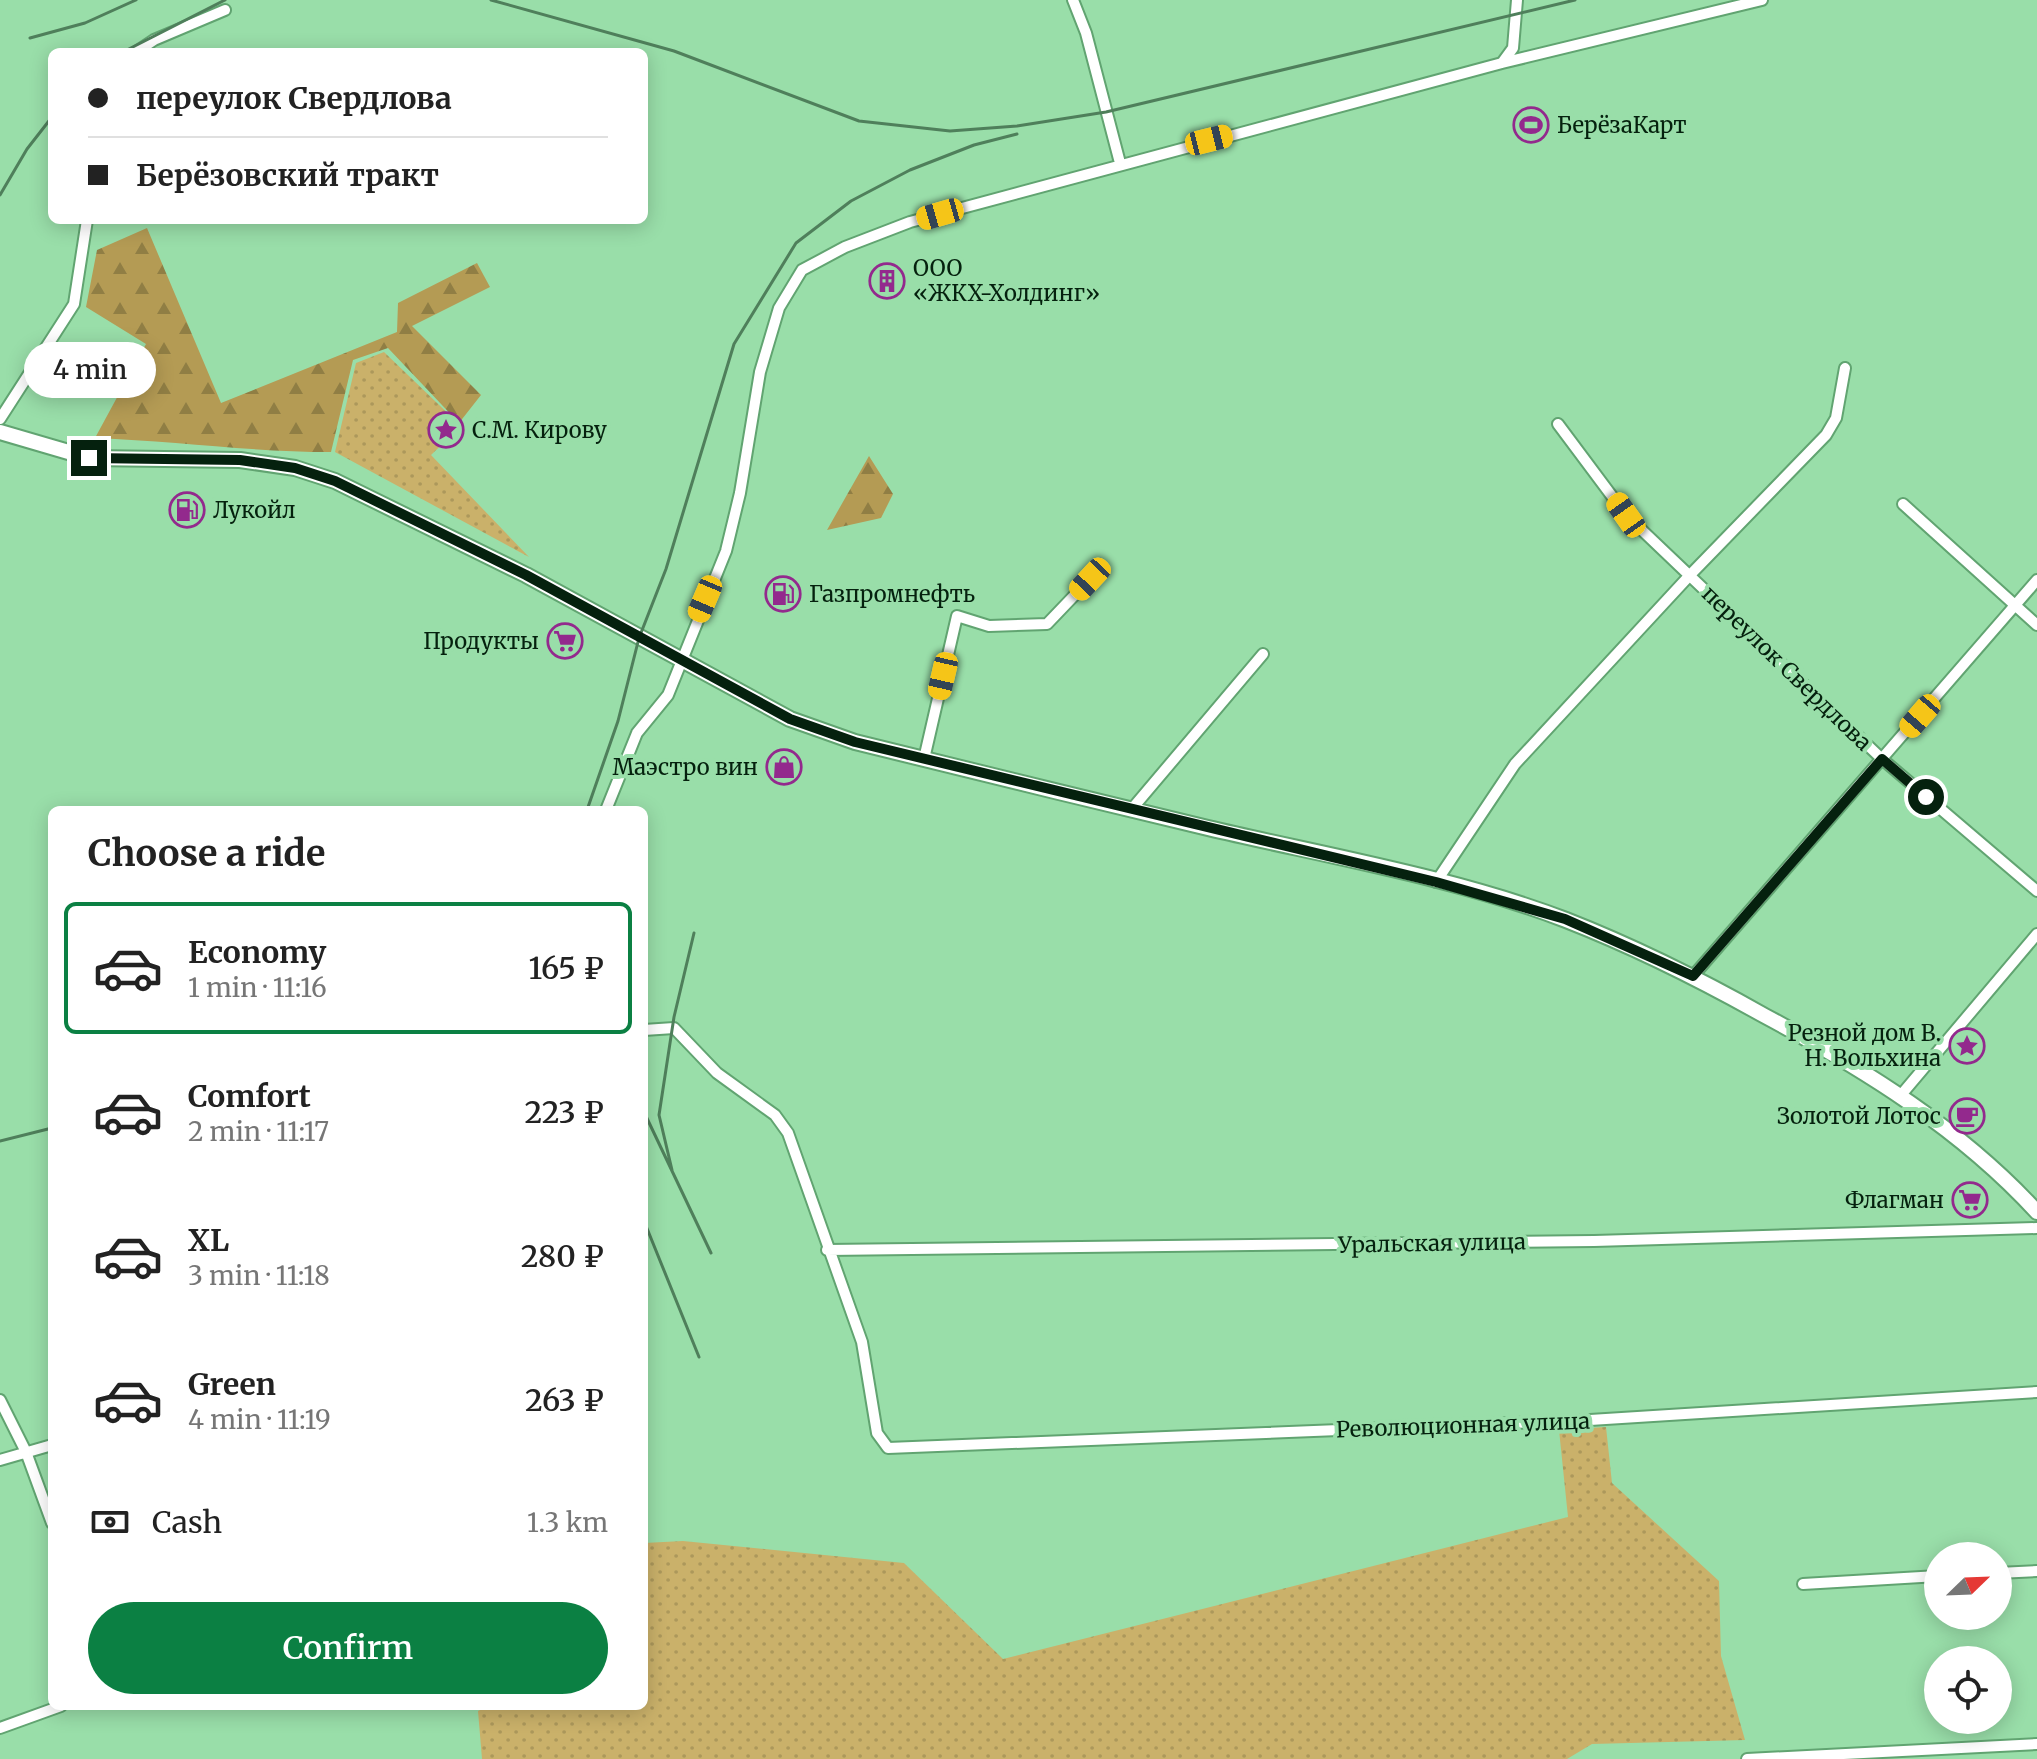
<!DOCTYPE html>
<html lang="en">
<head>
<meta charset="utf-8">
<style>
	body { margin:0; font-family:Merriweather,serif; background:#f2f2f2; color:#222; height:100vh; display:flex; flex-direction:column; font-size:30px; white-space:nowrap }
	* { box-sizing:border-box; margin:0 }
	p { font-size:26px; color:#767676 }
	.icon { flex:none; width:44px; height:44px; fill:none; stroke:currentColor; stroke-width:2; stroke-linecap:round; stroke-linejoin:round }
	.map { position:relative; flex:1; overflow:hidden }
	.side { position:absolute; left:48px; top:806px; width:600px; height:904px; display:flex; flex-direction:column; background:#fff; border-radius:12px; box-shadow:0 4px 20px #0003 }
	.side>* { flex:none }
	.guide { position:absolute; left:48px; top:48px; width:600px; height:176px; border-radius:12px; box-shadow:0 4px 20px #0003; display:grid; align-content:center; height:176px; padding:0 40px; background:#fff }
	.needle { width:52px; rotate:67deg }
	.tools { position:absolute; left:1924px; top:1542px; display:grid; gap:16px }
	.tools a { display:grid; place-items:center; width:88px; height:88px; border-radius:50%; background:#fff; box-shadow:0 4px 20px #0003; font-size:40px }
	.end { position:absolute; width:36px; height:36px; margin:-18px; border:10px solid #05210e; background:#fff; box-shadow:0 0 0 4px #fff }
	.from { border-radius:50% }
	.bubble { position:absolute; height:56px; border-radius:28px; background:#fff; box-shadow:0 4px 20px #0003; font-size:26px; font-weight:600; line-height:56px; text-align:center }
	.car { position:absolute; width:24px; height:48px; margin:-24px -12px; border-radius:10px; box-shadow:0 0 6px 2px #0007; background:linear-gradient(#f5c518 24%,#345 0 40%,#f5c518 0 76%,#345 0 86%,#f5c518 0) }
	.guide b { display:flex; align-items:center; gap:28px; height:76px; font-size:30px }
	.guide b+b { border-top:2px solid #e0e0e0 }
	.guide i { width:20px; height:20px; background:#222 }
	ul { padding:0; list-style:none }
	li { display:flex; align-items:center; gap:24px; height:132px; margin:0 16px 12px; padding:0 24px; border:4px solid transparent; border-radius:12px }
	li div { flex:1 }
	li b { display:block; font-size:30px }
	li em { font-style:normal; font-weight:600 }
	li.on { border-color:#0b8043 }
	li>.icon { width:72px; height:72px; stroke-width:1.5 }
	h2 { padding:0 40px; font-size:36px; line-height:96px }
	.pay { display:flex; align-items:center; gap:20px; height:88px; padding:0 40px; font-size:30px }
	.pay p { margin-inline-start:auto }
	.action { display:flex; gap:16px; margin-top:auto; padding:16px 40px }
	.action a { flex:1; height:92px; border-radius:48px; background:#0b8043; color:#fff; font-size:32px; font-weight:600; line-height:92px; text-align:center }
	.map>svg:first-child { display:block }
	.grass { fill:url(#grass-dots) }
	.forest { fill:url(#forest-firs) }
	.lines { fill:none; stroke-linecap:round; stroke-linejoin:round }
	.minor-casing { stroke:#61a471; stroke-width:14 }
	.major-casing { stroke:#61a471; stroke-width:18 }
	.minor { stroke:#fff; stroke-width:10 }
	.major { stroke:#fff; stroke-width:14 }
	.rail { stroke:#4f7f5b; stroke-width:3 }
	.route { stroke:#05210e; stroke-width:10 }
	.labels { text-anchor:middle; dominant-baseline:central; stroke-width:8; stroke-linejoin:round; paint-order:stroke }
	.poi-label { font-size:22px; fill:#05210e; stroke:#99dea9; text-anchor:start }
	.street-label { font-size:22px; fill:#05210e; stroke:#99dea9 }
</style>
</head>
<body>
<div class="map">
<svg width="2037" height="1759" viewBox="0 0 2037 1759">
	<defs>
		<pattern id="grass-dots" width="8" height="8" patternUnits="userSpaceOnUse" patternTransform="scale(2)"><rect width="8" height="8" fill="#cab16a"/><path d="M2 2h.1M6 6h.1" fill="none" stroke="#ac985b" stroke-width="1.8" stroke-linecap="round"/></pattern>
		<pattern id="forest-firs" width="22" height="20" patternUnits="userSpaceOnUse" patternTransform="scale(2)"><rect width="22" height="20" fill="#b49b54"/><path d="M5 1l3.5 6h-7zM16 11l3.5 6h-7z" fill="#907e44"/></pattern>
	</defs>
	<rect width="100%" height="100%" fill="#99dea9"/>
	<path class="grass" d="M384,352L461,426L431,455L529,557L335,452L356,363Z
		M1606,1427L1612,1483L1719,1581L1721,1656L1745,1740L1592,1744L1567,1759H482L478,1711L488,1706H644V1543L683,1541L904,1563L1003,1659L1568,1517L1559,1430Z"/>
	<path class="forest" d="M147,228L221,403L397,332L398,303L477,263L490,287L412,326L481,395L459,423L388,348L353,360L331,452C252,452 174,441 95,438L146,344L86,307L97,250Z
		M869,456L893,494L881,518L827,530Z"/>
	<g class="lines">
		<defs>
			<path id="minor" d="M1073,0L1086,33L1120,163
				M136,52L154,40L225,10
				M1502,63L1513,48L1517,0
				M0,419L74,304L87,220
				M1558,424L1626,515L1882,759L2037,891
				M1903,504L2037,625
				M924,759L957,616L989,626L1047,624L1090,579
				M606,810L637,733L668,695L726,551L740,493L760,372L779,308L802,270L845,247L910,222L1502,63L1762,0
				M1131,810L1263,654
				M1436,882L1515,764L1690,575L1826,435L1836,418L1845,368
				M1693,976L2037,580
				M644,1030L674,1028L717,1073L775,1115L788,1133L862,1342L877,1433L888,1448L1590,1420L2037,1392
				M1901,1095L2037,934
				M827,1250L1594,1241L2037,1228
				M0,1400L26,1452L52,1523
				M0,1460L52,1445
				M1998,1573L2037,1571
				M1803,1584L1938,1576
				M0,1728L61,1706
				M1747,1759L2037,1744"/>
			<path id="major" d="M0,432L89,458L240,460L295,468L335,481L526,575L790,719L855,742C973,771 1090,800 1208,828C1323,855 1457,878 1566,920C1635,947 1701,980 1765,1016C1864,1069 1961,1129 2037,1212"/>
		</defs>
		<use href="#minor" class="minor-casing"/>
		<use href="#major" class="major-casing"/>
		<use href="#minor" class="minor"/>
		<use href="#major" class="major"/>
		<path class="rail" d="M491,0L674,51L859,121L950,131L1017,126L1106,112L1575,0
			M30,38L85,23L136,0
			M123,52L225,0
			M0,195L27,149L52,117
			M587,810L618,721L639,638L666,569L734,344L796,243L851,201L910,170L974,145L1017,134
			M644,1112L711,1253
			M0,1141L52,1128
			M672,1170L659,1115L674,1017L694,933
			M644,1221L699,1357"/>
	</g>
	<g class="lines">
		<path class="route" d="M89,458L240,460L295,468L335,481L526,575L790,719L855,742L1436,882L1565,919L1693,976L1882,759L1926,797"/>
	</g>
	<defs>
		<symbol id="stadium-ring" viewBox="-11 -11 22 22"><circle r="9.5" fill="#99dea9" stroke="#93298d" stroke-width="1.5"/><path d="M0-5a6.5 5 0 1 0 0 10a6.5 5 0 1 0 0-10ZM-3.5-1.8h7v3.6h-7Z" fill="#93298d"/></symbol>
		<symbol id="building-ring" viewBox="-11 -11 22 22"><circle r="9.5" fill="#99dea9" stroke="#93298d" stroke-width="1.5"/><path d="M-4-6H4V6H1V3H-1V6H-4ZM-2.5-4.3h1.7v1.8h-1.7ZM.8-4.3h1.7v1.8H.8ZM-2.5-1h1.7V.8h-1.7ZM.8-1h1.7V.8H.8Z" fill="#93298d"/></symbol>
		<symbol id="sight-ring" viewBox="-11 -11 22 22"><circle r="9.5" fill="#99dea9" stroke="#93298d" stroke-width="1.5"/><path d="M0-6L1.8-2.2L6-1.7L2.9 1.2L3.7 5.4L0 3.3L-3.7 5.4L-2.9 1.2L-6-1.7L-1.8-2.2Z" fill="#93298d"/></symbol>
		<symbol id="fuel-ring" viewBox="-11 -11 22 22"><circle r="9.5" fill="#99dea9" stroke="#93298d" stroke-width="1.5"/><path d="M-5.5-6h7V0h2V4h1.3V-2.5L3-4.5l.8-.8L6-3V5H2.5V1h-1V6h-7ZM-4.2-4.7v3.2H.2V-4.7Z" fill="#93298d"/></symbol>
		<symbol id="supermarket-ring" viewBox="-11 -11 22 22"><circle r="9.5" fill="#99dea9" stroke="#93298d" stroke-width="1.5"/><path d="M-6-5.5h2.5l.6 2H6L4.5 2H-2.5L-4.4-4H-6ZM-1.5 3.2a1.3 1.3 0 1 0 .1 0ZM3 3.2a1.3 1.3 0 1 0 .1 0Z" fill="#93298d"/></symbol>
		<symbol id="shop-ring" viewBox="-11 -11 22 22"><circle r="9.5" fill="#99dea9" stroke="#93298d" stroke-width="1.5"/><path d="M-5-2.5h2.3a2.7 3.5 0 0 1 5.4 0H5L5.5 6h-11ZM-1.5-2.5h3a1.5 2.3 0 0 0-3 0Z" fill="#93298d"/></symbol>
		<symbol id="cafe-ring" viewBox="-11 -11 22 22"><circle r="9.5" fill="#99dea9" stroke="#93298d" stroke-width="1.5"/><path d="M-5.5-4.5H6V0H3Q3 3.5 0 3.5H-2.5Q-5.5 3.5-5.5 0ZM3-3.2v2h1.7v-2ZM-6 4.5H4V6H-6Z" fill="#93298d"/></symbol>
	</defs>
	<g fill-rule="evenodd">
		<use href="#stadium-ring" x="1511" y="105" width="40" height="40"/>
		<use href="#building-ring" x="867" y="261" width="40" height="40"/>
		<use href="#sight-ring" x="426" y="410" width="40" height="40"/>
		<use href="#fuel-ring" x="167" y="490" width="40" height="40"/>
		<use href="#fuel-ring" x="763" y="574" width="40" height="40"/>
		<use href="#supermarket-ring" x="545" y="621" width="40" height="40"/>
		<use href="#shop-ring" x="764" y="747" width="40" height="40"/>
		<use href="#sight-ring" x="1947" y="1026" width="40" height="40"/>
		<use href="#cafe-ring" x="1947" y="1096" width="40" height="40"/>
		<use href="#supermarket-ring" x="1950" y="1180" width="40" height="40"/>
	</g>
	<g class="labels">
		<g class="poi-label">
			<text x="1557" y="125">БерёзаКарт</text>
			<text x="913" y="268">ООО<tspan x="913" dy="25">«ЖКХ-Холдинг»</tspan></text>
			<text x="472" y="430">С.М. Кирову</text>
			<text x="213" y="510">Лукойл</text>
			<text x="809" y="594">Газпромнефть</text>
			<text x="539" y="641" text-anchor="end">Продукты</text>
			<text x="758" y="767" text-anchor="end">Маэстро вин</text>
			<text x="1941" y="1033" text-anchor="end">Резной дом В.<tspan x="1941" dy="25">Н. Вольхина</tspan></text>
			<text x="1941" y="1116" text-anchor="end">Золотой Лотос</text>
			<text x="1944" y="1200" text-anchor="end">Флагман</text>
		</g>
		<g class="street-label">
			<text transform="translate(1787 668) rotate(44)">переулок Свердлова</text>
			<text transform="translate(1432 1243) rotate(-1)">Уральская улица</text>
			<text transform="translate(1463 1425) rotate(-2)">Революционная улица</text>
		</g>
	</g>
</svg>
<div class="tools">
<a><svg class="needle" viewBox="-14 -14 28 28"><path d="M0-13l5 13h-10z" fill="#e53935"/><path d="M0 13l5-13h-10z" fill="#767676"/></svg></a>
<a><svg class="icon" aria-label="locate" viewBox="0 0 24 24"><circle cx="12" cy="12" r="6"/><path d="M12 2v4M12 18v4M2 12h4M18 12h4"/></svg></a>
</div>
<i class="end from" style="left:1926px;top:797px"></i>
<i class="end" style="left:89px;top:458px"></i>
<div class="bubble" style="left:24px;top:342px;width:132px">4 min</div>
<i class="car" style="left:1209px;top:140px;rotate:76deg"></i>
<i class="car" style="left:940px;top:214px;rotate:254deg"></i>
<i class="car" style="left:1626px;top:515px;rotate:325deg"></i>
<i class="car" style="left:1090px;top:579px;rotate:223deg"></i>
<i class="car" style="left:705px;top:599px;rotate:203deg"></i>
<i class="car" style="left:943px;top:676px;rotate:193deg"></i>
<i class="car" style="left:1920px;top:716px;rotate:221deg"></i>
<div class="guide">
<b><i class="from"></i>переулок Свердлова</b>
<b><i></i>Берёзовский тракт</b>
</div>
<section class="side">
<h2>Choose a ride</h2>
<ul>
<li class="on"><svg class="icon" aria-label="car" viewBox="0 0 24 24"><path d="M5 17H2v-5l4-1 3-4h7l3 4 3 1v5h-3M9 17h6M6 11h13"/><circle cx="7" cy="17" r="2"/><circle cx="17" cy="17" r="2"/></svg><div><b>Economy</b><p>1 min · 11:16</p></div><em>165 ₽</em></li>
<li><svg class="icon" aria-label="car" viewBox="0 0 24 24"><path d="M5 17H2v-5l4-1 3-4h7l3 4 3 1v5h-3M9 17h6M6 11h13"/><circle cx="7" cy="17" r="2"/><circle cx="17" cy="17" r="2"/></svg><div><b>Comfort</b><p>2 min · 11:17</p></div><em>223 ₽</em></li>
<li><svg class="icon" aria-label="car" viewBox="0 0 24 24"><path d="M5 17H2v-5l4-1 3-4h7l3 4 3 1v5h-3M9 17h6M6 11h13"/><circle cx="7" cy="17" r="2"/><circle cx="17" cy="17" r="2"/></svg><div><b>XL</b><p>3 min · 11:18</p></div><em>280 ₽</em></li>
<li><svg class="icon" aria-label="car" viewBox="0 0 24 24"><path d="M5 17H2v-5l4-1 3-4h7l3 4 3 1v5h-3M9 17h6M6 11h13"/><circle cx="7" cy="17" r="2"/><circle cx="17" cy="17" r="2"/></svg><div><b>Green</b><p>4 min · 11:19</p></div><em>263 ₽</em></li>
</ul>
<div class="pay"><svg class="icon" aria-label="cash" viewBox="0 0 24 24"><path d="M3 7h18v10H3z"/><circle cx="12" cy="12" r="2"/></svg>Cash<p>1.3 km</p></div>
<div class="action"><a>Confirm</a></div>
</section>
</div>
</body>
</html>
